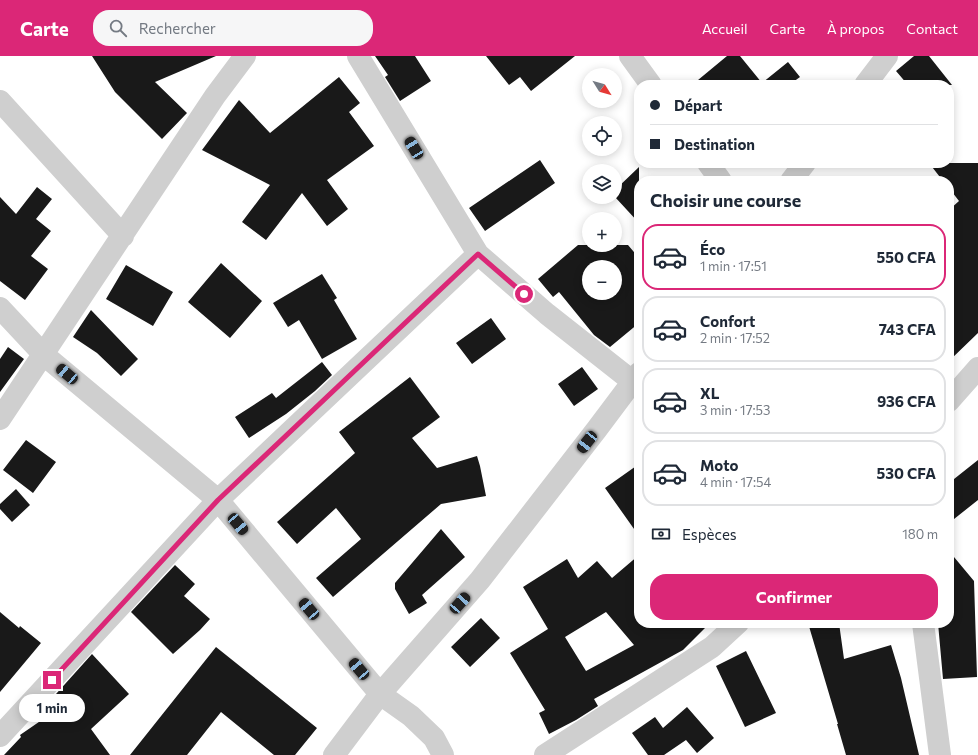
<!DOCTYPE html>
<html lang="fr">
<head>
<meta charset="utf-8">
<style>
	body { margin:0; font-family:Commissioner,sans-serif; background:#f6f6f7; color:#1f2937; height:100vh; display:flex; flex-direction:column; font-size:15px; white-space:nowrap }
	* { box-sizing:border-box; margin:0 }
	p { font-size:13px; color:#747a83 }
	.icon { flex:none; width:22px; height:22px; fill:none; stroke:currentColor; stroke-width:2; stroke-linecap:round; stroke-linejoin:round }
	.map { position:relative; flex:1; overflow:hidden }
	.side { position:absolute; left:634px; top:120px; width:320px; height:452px; display:flex; flex-direction:column; background:#fff; border-radius:16px; box-shadow:0 2px 10px #0003 }
	.side>* { flex:none }
	.hud { position:absolute; left:634px; top:24px; width:320px; height:88px; border-radius:16px; box-shadow:0 2px 10px #0003; display:grid; align-content:center; height:88px; padding:0 16px; background:#fff }
	.needle { width:26px; rotate:127deg }
	.tools { position:absolute; left:582px; top:12px; display:grid; gap:8px }
	.tools a { display:grid; place-items:center; width:40px; height:40px; border-radius:50%; background:#fff; box-shadow:0 2px 10px #0003; font-size:20px }
	.end { position:absolute; width:18px; height:18px; margin:-9px; border:5px solid #db2777; background:#fff; box-shadow:0 0 0 2px #fff }
	.from { border-radius:50% }
	.bubble { position:absolute; height:28px; border-radius:14px; background:#fff; box-shadow:0 2px 10px #0003; font-size:13px; font-weight:700; line-height:28px; text-align:center }
	.car { position:absolute; width:12px; height:24px; margin:-12px -6px; border-radius:5px; box-shadow:0 0 3px 1px #0007; background:linear-gradient(#222 24%,#8ab4d8 0 40%,#222 0 76%,#8ab4d8 0 86%,#222 0) }
	.hud b { display:flex; align-items:center; gap:14px; height:38px; font-size:15px }
	.hud b+b { border-top:1px solid #e0e1e3 }
	.hud i { width:10px; height:10px; background:#1f2937 }
	ul { padding:0; list-style:none }
	li { display:flex; align-items:center; gap:12px; height:66px; margin:0 8px 6px; padding:0 8px; border:2px solid #e0e1e3; border-radius:16px }
	li div { flex:1 }
	li b { display:block; font-size:15px }
	li em { font-style:normal; font-weight:700 }
	li.on { border-color:#db2777 }
	li>.icon { width:36px; height:36px; stroke-width:1.5 }
	h2 { padding:0 16px; font-size:18px; line-height:48px }
	.pay { display:flex; align-items:center; gap:10px; height:44px; padding:0 16px; font-size:15px }
	.pay p { margin-inline-start:auto }
	.action { display:flex; gap:8px; margin-top:auto; padding:8px 16px }
	.action a { flex:1; height:46px; border-radius:16px; background:#db2777; color:#fff; font-size:16px; font-weight:700; line-height:46px; text-align:center }
	header { display:flex; align-items:center; gap:24px; box-sizing:border-box; height:56px; padding:0 20px; background:#db2777; color:#fff }
	header strong { font-size:19px }
	nav { display:flex; gap:22px; margin-inline-start:auto; font-size:14px }
	.search { width:280px; height:36px; background:#f6f6f7; display:flex; align-items:center; gap:10px; box-sizing:border-box; padding:0 14px; border-radius:16px; color:#747a83; font-size:15px }
	.map>svg:first-child { display:block }
	.building { fill:#191919; fill-rule:evenodd }
	.lines { fill:none; stroke-linecap:round; stroke-linejoin:round }
	.street { stroke:#cfcfcf; stroke-width:22 }
	.route { stroke:#db2777; stroke-width:5 }
</style>
</head>
<body>
<header>
<strong>Carte</strong>
<div class="search"><svg class="icon" aria-label="search" viewBox="0 0 24 24"><circle cx="10" cy="10" r="6"/><path d="M15 15l6 6"/></svg>Rechercher</div>
<nav><a>Accueil</a><a>Carte</a><a>À propos</a><a>Contact</a></nav>
</header>
<div class="map">
<svg width="978" height="699" viewBox="0 0 978 699">
	<rect width="100%" height="100%" fill="#fff"/>
	<path class="building" d="M92,0H216L155,26L187,57L162,83L115,36Z
		M375,0H415L431,25L400,45L385,21L388,19Z
		M486,0H575L531,35L520,21L509,29Z
		M727,0H740L762,27L788,6L800,21L789,29H692Z
		M914,0H929L952,29H908L896,15Z
		M339,21L360,47L349,56L374,90L327,124L348,153L327,170L302,137L266,184L242,166L270,129L202,94L239,44L270,77Z
		M540,104L555,127L485,175L469,152Z
		M929,107H978V277L949,305V154L959,145L949,132V125H943Z
		M639,111V167L615,141V134Z
		M37,131L52,143L36,163L51,175L31,200L48,213L25,244L0,225V141L16,158Z
		M578,189H628L639,202V267L610,291L594,279L559,236L553,241L538,223ZM589,211H615V237H589Z
		M221,207L262,245L230,282L188,246Z
		M126,209L173,236L153,270L106,243Z
		M322,218L337,242L334,244L357,283L322,303L299,264L288,271L273,247Z
		M91,254L138,303L121,320L97,297L73,281Z
		M491,262L506,283L472,308L456,287Z
		M8,291L24,303L0,336V303Z
		M322,306L332,319L315,335L286,358L249,382L235,361L272,337L276,342Z
		M582,311L598,333L574,350L558,328Z
		M410,321L440,361L412,382L437,412L477,400L480,410L486,440L441,448L333,541L316,522L361,483L336,452L297,488L277,466L355,397L339,376Z
		M26,384L56,406L33,437L3,414Z
		M978,404V444L949,467V427Z
		M639,408V480L605,432Z
		M16,433L30,449L12,466L0,453V448Z
		M441,473L465,501L422,539L427,547L409,558L395,533V527Z
		M949,495L974,525L977,621L943,623L938,567H949Z
		M639,499V567H710L683,594L594,643L598,650L576,664L549,678L539,657L545,654L510,597L548,573L523,531L567,503L578,522L597,505L612,522ZM606,556L634,589L586,615L565,581Z
		M175,509L195,528L184,540L210,563L200,574L173,598L131,556Z
		M0,556L19,572L20,570L41,587L0,636Z
		M481,562L500,582L470,611L451,591Z
		M808,567H839L844,603L891,589L901,622L919,699H846L837,668H838Z
		M216,591L317,672L295,699H274L221,656L187,699H130Z
		M746,595L776,657L745,671L716,610Z
		M92,598L129,638L91,673L110,699H4L21,681L20,679L65,648L56,638Z
		M687,651L714,682L697,697L686,684L664,699H648L632,677L655,661L663,672Z"/>
	<g class="lines">
		<path class="street" d="M358,0L478,198L547,258L632,325
			M630,0L651,29
			M865,29L887,0
			M0,45L123,180
			M708,107L721,125
			M791,125L805,107
			M0,252L44,299L218,444L380,638L411,660L434,682L443,699
			M949,345L978,312
			M0,363L215,40L245,0
			M923,567L940,699
			M0,680L218,444L478,198
			M334,699L380,638L480,524L597,373L639,317
			M545,699L712,591L738,567"/>
	</g>
	<g class="lines">
		<path class="route" d="M52,624L218,444L478,198L524,238"/>
	</g>
</svg>
<div class="tools">
<a><svg class="needle" viewBox="-14 -14 28 28"><path d="M0-13l5 13h-10z" fill="#e53935"/><path d="M0 13l5-13h-10z" fill="#747a83"/></svg></a>
<a><svg class="icon" aria-label="locate" viewBox="0 0 24 24"><circle cx="12" cy="12" r="6"/><path d="M12 2v4M12 18v4M2 12h4M18 12h4"/></svg></a>
<a><svg class="icon" aria-label="layers" viewBox="0 0 24 24"><path d="M12 4l9 5-9 5-9-5zM3 14l9 5 9-5"/></svg></a>
<a>+</a>
<a>−</a>
</div>
<i class="end from" style="left:524px;top:238px"></i>
<i class="end" style="left:52px;top:624px"></i>
<div class="bubble" style="left:19px;top:638px;width:66px">1 min</div>
<i class="car" style="left:414px;top:92px;rotate:329deg"></i>
<i class="car" style="left:67px;top:318px;rotate:310deg"></i>
<i class="car" style="left:587px;top:386px;rotate:218deg"></i>
<i class="car" style="left:238px;top:468px;rotate:140deg"></i>
<i class="car" style="left:460px;top:547px;rotate:42deg"></i>
<i class="car" style="left:309px;top:553px;rotate:320deg"></i>
<i class="car" style="left:359px;top:613px;rotate:320deg"></i>
<div class="hud">
<b><i class="from"></i>Départ</b>
<b><i></i>Destination</b>
</div>
<section class="side">
<h2>Choisir une course</h2>
<ul>
<li class="on"><svg class="icon" aria-label="car" viewBox="0 0 24 24"><path d="M5 17H2v-5l4-1 3-4h7l3 4 3 1v5h-3M9 17h6M6 11h13"/><circle cx="7" cy="17" r="2"/><circle cx="17" cy="17" r="2"/></svg><div><b>Éco</b><p>1 min · 17:51</p></div><em>550 CFA</em></li>
<li><svg class="icon" aria-label="car" viewBox="0 0 24 24"><path d="M5 17H2v-5l4-1 3-4h7l3 4 3 1v5h-3M9 17h6M6 11h13"/><circle cx="7" cy="17" r="2"/><circle cx="17" cy="17" r="2"/></svg><div><b>Confort</b><p>2 min · 17:52</p></div><em>743 CFA</em></li>
<li><svg class="icon" aria-label="car" viewBox="0 0 24 24"><path d="M5 17H2v-5l4-1 3-4h7l3 4 3 1v5h-3M9 17h6M6 11h13"/><circle cx="7" cy="17" r="2"/><circle cx="17" cy="17" r="2"/></svg><div><b>XL</b><p>3 min · 17:53</p></div><em>936 CFA</em></li>
<li><svg class="icon" aria-label="car" viewBox="0 0 24 24"><path d="M5 17H2v-5l4-1 3-4h7l3 4 3 1v5h-3M9 17h6M6 11h13"/><circle cx="7" cy="17" r="2"/><circle cx="17" cy="17" r="2"/></svg><div><b>Moto</b><p>4 min · 17:54</p></div><em>530 CFA</em></li>
</ul>
<div class="pay"><svg class="icon" aria-label="cash" viewBox="0 0 24 24"><path d="M3 7h18v10H3z"/><circle cx="12" cy="12" r="2"/></svg>Espèces<p>180 m</p></div>
<div class="action"><a>Confirmer</a></div>
</section>
</div>
</body>
</html>
